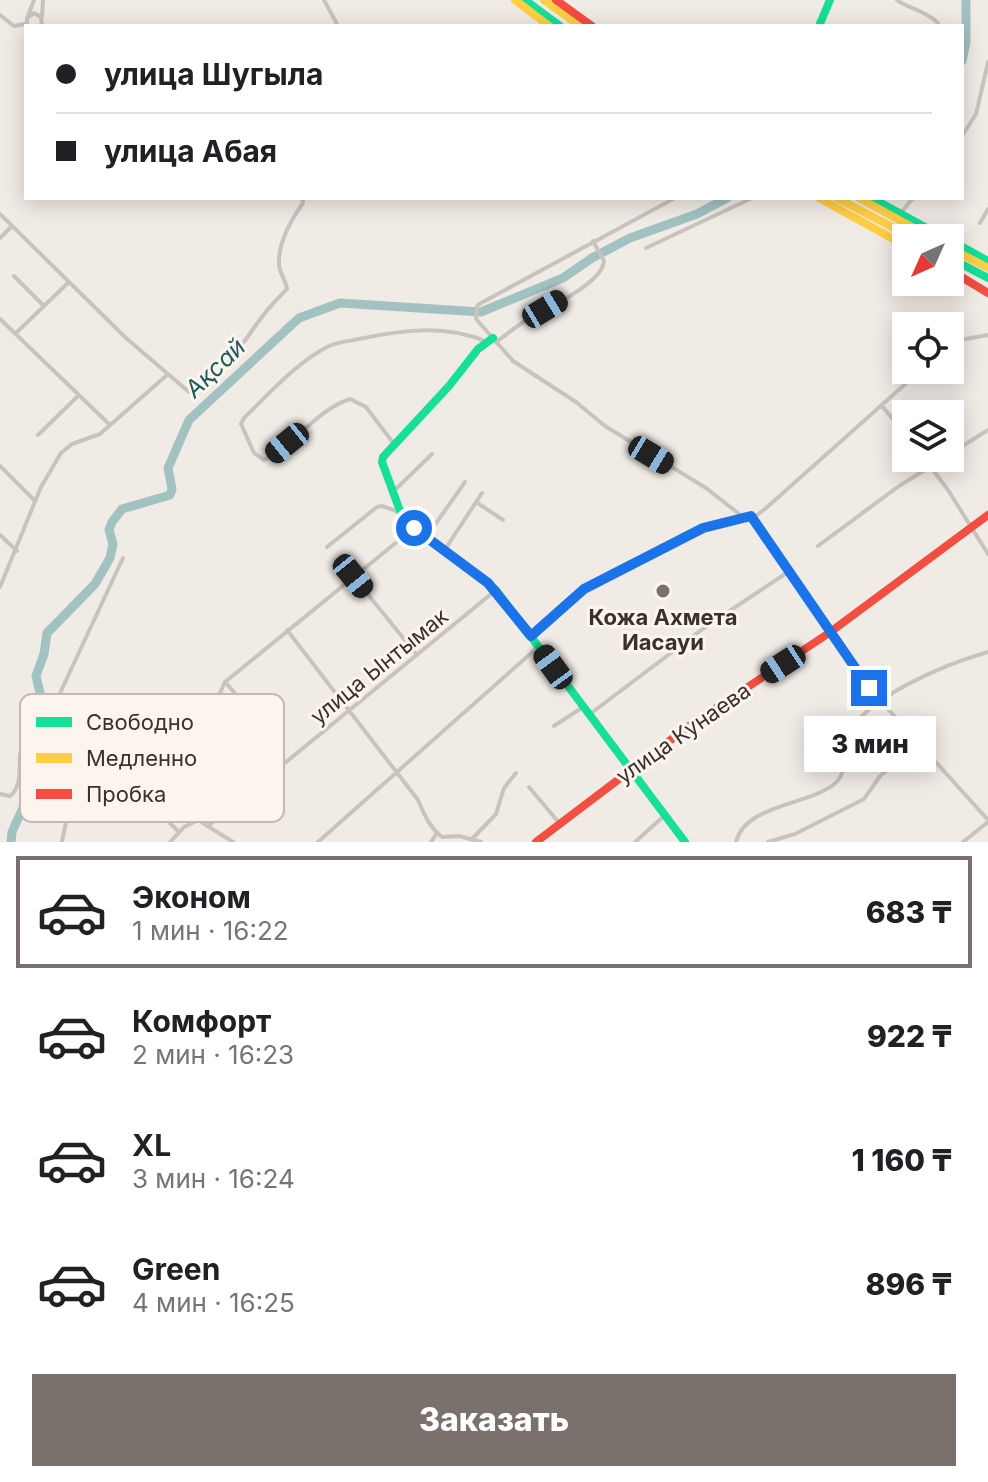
<!DOCTYPE html>
<html lang="ru">
<head>
<meta charset="utf-8">
<style>
	body { margin:0; font-family:Inter,sans-serif; background:#f2f2f2; color:#202124; height:100vh; display:flex; flex-direction:column; font-size:30px; white-space:nowrap }
	* { box-sizing:border-box; margin:0 }
	p { font-size:26px; color:#757577 }
	.icon { flex:none; width:44px; height:44px; fill:none; stroke:currentColor; stroke-width:2; stroke-linecap:round; stroke-linejoin:round }
	.map { position:relative; height:842px; overflow:hidden }
	.side { display:flex; flex-direction:column; background:#fff; flex:1 }
	.side>* { flex:none }
	.top-card { position:absolute; left:24px; top:24px; width:940px; height:176px; border-radius:0px; box-shadow:0 4px 20px #0003; display:grid; align-content:center; height:176px; padding:0 32px; background:#fff }
	.needle { width:52px; rotate:225deg }
	.tools { position:absolute; left:892px; top:224px; display:grid; gap:16px }
	.tools a { display:grid; place-items:center; width:72px; height:72px; border-radius:0px; background:#fff; box-shadow:0 4px 20px #0003; font-size:40px }
	.end { position:absolute; width:36px; height:36px; margin:-18px; border:10px solid #1a73e8; background:#fff; box-shadow:0 0 0 4px #fff }
	.from { border-radius:50% }
	.bubble { position:absolute; height:56px; border-radius:0px; background:#fff; box-shadow:0 4px 20px #0003; font-size:26px; font-weight:800; line-height:56px; text-align:center }
	.car { position:absolute; width:24px; height:48px; margin:-24px -12px; border-radius:10px; box-shadow:0 0 6px 2px #0007; background:linear-gradient(#222 24%,#8ab4d8 0 40%,#222 0 76%,#8ab4d8 0 86%,#222 0) }
	.top-card b { display:flex; align-items:center; gap:28px; height:76px; font-size:30px }
	.top-card b+b { border-top:2px solid #e0e0e0 }
	.top-card i { width:20px; height:20px; background:#202124 }
	ul { padding:14px 0 0; list-style:none }
	li { display:flex; align-items:center; gap:24px; height:112px; margin:0 16px 12px; padding:0 16px; border:4px solid transparent; border-radius:0px }
	li div { flex:1 }
	li b { display:block; font-size:30px }
	li em { font-style:normal; font-weight:800 }
	li.selected { border-color:#7a716c }
	li>.icon { width:72px; height:72px; stroke-width:1.5 }
	.primary-button { display:flex; gap:16px; margin-top:auto; padding:16px 32px }
	.primary-button a { flex:1; height:92px; border-radius:0px; background:#7a716c; color:#fff; font-size:32px; font-weight:800; line-height:92px; text-align:center }
	.map>svg:first-child { display:block }
	.lines { fill:none; stroke-linecap:round; stroke-linejoin:round }
	.river { stroke:#a1c2c1; stroke-width:9 }
	.street { stroke:#c9c3be; stroke-width:4 }
	.fast { stroke:#16e098; stroke-width:8 }
	.slow { stroke:#ffcf43; stroke-width:8 }
	.jam { stroke:#f24e42; stroke-width:8 }
	.route { stroke:#1a73e8; stroke-width:10 }
	.poi-dot { fill:#7a716c; stroke:#fbf5ee; stroke-width:3 }
	.labels { text-anchor:middle; dominant-baseline:central; stroke-width:6; stroke-linejoin:round; paint-order:stroke }
	.poi-label { font-size:22px; font-weight:bold; fill:#3b302b; stroke:#fbf5ee }
	.street-label { font-size:22px; fill:#3b302b; stroke:#fbf5ee }
	.water-label { font-size:24px; font-style:italic; fill:#1f5a5e; stroke:#fbf5ee }
	.key { fill:#fbf5ee; stroke:#c1bab4; stroke-width:2 }
	.key-label { font-size:22px; fill:#3b302b }
</style>
</head>
<body>
<div class="map">
<svg width="988" height="842" viewBox="0 0 988 842">
	<rect width="100%" height="100%" fill="#f0ebe5"/>
	<g class="lines">
		<path class="river" d="M962,61L966,42V0
			M11,842L12,832L26,801L33,752L41,724L43,706L36,676L44,654L47,633L95,584L110,558L113,544L109,530L112,522L122,509L170,495L172,489L168,468L189,420L299,318L340,303L481,312L563,278L592,258L630,238L697,214L727,198"/>
		<path class="street" d="M324,0L338,26
			M897,0C910,9 928,12 938,23L936,26
			M0,15L14,26L25,24
			M28,16L34,0
			M42,17L43,0
			M27,26V18L34,13L41,17L42,26
			M962,136L976,114L988,62
			M675,198L481,303L477,306L476,319L513,361L576,402L605,426L706,488L743,517
			M0,214L126,338L189,392C216,389 246,337 262,317C269,307 278,298 287,289C286,280 279,273 279,264C278,243 291,220 303,203L302,198
			M900,214L913,198
			M980,223L988,209
			M0,238L12,226
			M646,248L752,198
			M14,276L44,306
			M0,319L110,425
			M16,333L69,282
			M496,342C507,334 517,326 528,319C547,308 602,284 604,261L593,241
			M950,345L965,339L988,335
			M882,406L906,435
			M38,435L79,395
			M394,444L366,407L350,399C316,410 296,444 264,460L254,453L241,424L244,418C270,393 297,362 329,346C338,342 350,341 359,339C402,330 446,324 487,342
			M950,454L988,430
			M924,458L948,490L988,554
			M0,466L35,501
			M391,490L397,488L432,454
			M476,502L503,520
			M751,517L869,688L988,820
			M0,535L17,551
			M427,536L465,482
			M818,546L899,486L944,458
			M327,547L377,507L382,506L399,512
			M444,551L482,493
			M353,576L417,655
			M0,587L41,487L61,453L72,444L100,434L167,375
			M287,630L418,800C424,814 430,828 442,837L459,836L481,842
			M531,636L584,589L703,528L757,515L765,509L921,370
			M225,682L256,717
			M590,714L704,628L788,572
			M554,726L583,707
			M73,766L80,765L135,789L179,832
			M182,776L225,682L414,528
			M73,780L79,778L86,767
			M529,787L560,824
			M0,794L10,796C22,787 19,768 20,754
			M208,826L496,590
			M473,838L496,814L504,788L516,773
			M62,842C65,823 77,783 73,766C69,746 51,726 54,706L123,558
			M170,842L184,827L198,820L233,842
			M318,842L538,647
			M431,842L437,833
			M635,842L664,816
			M736,842C745,805 807,805 833,785C851,771 838,757 845,740C862,697 947,664 988,652
			M768,842L795,834L864,799L880,776L919,744
			M963,842L988,822"/>
		<path class="fast" d="M525,0L560,26
			M819,26L830,0
			M872,198L945,238
			M950,240L988,261
			M950,258L988,278
			M493,338L478,349L449,386L383,457L382,462L403,519L496,590L685,842"/>
		<path class="slow" d="M515,0L549,26
			M544,0L580,26
			M819,198L906,246
			M837,198L913,238
			M859,198L932,238
			M950,248L988,268"/>
		<path class="jam" d="M556,0L592,26
			M950,270L988,293
			M536,842L689,726L829,633L988,515"/>
	</g>
	<g class="lines">
		<path class="route" d="M414,528L488,583L531,636L584,589L703,528L751,516L869,688"/>
	</g>
	<circle class="poi-dot" cx="663" cy="591" r="8"/>
	<g class="labels">
		<g class="poi-label">
			<text x="663" y="617">Кожа Ахмета<tspan x="663" dy="25">Иасауи</tspan></text>
		</g>
		<g class="street-label">
			<text transform="translate(379 666) rotate(-39)">улица Ынтымак</text>
			<text transform="translate(683 733) rotate(-35)">улица Кунаева</text>
		</g>
		<g class="water-label">
			<text transform="translate(215 368) rotate(-44)">Ақсай</text>
		</g>
	</g>
	<rect x="20" y="694" width="264" height="128" rx="12" class="key"/>
	<rect x="36" y="717" width="36" height="10" fill="#16e098"/>
	<rect x="36" y="753" width="36" height="10" fill="#ffcf43"/>
	<rect x="36" y="789" width="36" height="10" fill="#f24e42"/>
	<g class="key-label">
		<text x="86" y="730">Свободно</text>
		<text x="86" y="766">Медленно</text>
		<text x="86" y="802">Пробка</text>
	</g>
</svg>
<div class="tools">
<a><svg class="needle" viewBox="-14 -14 28 28"><path d="M0-13l5 13h-10z" fill="#e53935"/><path d="M0 13l5-13h-10z" fill="#757577"/></svg></a>
<a><svg class="icon" aria-label="locate" viewBox="0 0 24 24"><circle cx="12" cy="12" r="6"/><path d="M12 2v4M12 18v4M2 12h4M18 12h4"/></svg></a>
<a><svg class="icon" aria-label="layers" viewBox="0 0 24 24"><path d="M12 4l9 5-9 5-9-5zM3 14l9 5 9-5"/></svg></a>
</div>
<i class="end from" style="left:414px;top:528px"></i>
<i class="end" style="left:869px;top:688px"></i>
<div class="bubble" style="left:804px;top:716px;width:132px">3 мин</div>
<i class="car" style="left:545px;top:309px;rotate:59deg"></i>
<i class="car" style="left:287px;top:443px;rotate:231deg"></i>
<i class="car" style="left:651px;top:455px;rotate:121deg"></i>
<i class="car" style="left:353px;top:576px;rotate:141deg"></i>
<i class="car" style="left:783px;top:664px;rotate:237deg"></i>
<i class="car" style="left:553px;top:667px;rotate:324deg"></i>
<div class="top-card">
<b><i class="from"></i>улица Шугыла</b>
<b><i></i>улица Абая</b>
</div>
</div>
<section class="side">
<ul>
<li class="selected"><svg class="icon" aria-label="car" viewBox="0 0 24 24"><path d="M5 17H2v-5l4-1 3-4h7l3 4 3 1v5h-3M9 17h6M6 11h13"/><circle cx="7" cy="17" r="2"/><circle cx="17" cy="17" r="2"/></svg><div><b>Эконом</b><p>1 мин · 16:22</p></div><em>683 ₸</em></li>
<li><svg class="icon" aria-label="car" viewBox="0 0 24 24"><path d="M5 17H2v-5l4-1 3-4h7l3 4 3 1v5h-3M9 17h6M6 11h13"/><circle cx="7" cy="17" r="2"/><circle cx="17" cy="17" r="2"/></svg><div><b>Комфорт</b><p>2 мин · 16:23</p></div><em>922 ₸</em></li>
<li><svg class="icon" aria-label="car" viewBox="0 0 24 24"><path d="M5 17H2v-5l4-1 3-4h7l3 4 3 1v5h-3M9 17h6M6 11h13"/><circle cx="7" cy="17" r="2"/><circle cx="17" cy="17" r="2"/></svg><div><b>XL</b><p>3 мин · 16:24</p></div><em>1 160 ₸</em></li>
<li><svg class="icon" aria-label="car" viewBox="0 0 24 24"><path d="M5 17H2v-5l4-1 3-4h7l3 4 3 1v5h-3M9 17h6M6 11h13"/><circle cx="7" cy="17" r="2"/><circle cx="17" cy="17" r="2"/></svg><div><b>Green</b><p>4 мин · 16:25</p></div><em>896 ₸</em></li>
</ul>
<div class="primary-button"><a>Заказать</a></div>
</section>
</body>
</html>
